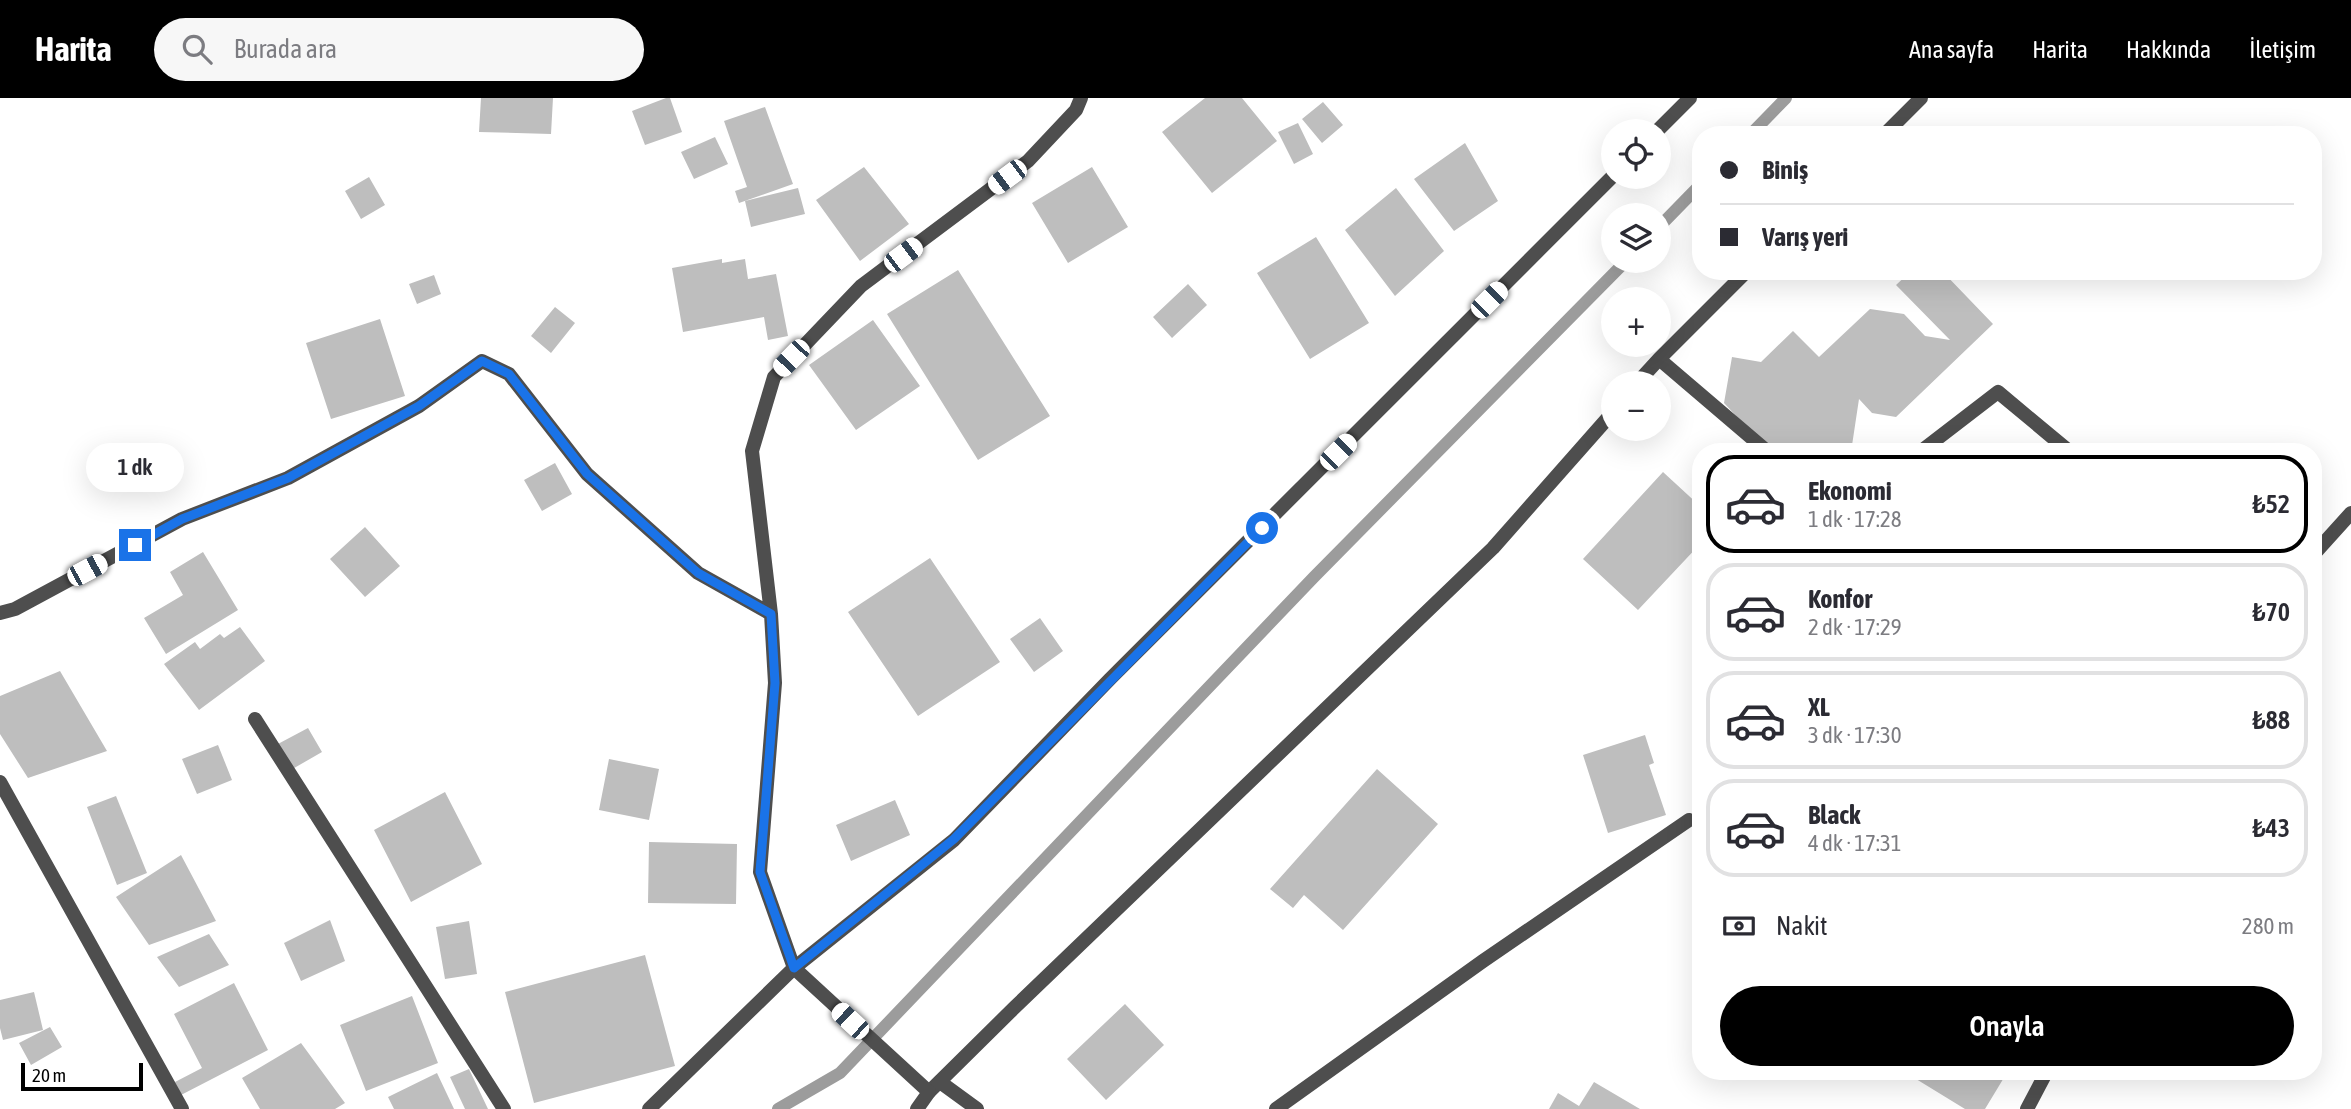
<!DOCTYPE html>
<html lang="tr">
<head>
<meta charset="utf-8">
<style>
	body { margin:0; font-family:"Asap Condensed",sans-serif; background:#f7f7f7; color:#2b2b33; height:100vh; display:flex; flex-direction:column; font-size:26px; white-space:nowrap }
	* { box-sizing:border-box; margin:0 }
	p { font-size:23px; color:#7c7c81 }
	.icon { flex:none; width:38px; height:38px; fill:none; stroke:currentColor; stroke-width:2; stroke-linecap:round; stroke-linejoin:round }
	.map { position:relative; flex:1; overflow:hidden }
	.sheet { position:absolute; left:1692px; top:345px; width:630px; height:637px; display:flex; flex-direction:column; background:#fff; border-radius:28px; box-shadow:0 7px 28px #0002 }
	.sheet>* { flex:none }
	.top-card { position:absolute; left:1692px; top:28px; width:630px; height:154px; border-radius:28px; box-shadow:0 7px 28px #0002; display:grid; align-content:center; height:154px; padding:0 28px; background:#fff }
	.tools { position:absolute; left:1601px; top:21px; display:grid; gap:14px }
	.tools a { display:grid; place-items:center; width:70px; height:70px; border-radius:50%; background:#fff; box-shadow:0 7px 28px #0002; font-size:35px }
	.scale { position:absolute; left:21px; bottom:18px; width:122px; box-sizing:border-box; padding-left:7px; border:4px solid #000; border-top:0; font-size:19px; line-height:24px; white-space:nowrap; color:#000; -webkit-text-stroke:5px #fff; paint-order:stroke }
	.end { position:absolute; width:32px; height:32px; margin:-16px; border:9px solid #1a73e8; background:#fff; box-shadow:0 0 0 4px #fff }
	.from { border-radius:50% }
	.bubble { position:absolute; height:49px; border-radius:24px; background:#fff; box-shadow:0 7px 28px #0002; font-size:23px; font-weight:600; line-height:49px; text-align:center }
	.car { position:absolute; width:21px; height:42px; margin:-21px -10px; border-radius:9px; box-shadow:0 0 5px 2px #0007; background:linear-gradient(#fff 24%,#345 0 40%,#fff 0 76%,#345 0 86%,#fff 0) }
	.top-card b { display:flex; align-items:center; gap:24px; height:66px; font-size:26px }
	.top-card b+b { border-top:2px solid #e1e1e2 }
	.top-card i { width:18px; height:18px; background:#2b2b33 }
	ul { padding:12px 0 0; list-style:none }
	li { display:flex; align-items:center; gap:21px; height:98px; margin:0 14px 10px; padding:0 14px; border:4px solid #e1e1e2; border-radius:28px }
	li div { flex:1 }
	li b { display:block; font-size:26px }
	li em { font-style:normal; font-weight:600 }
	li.on { border-color:#000 }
	li>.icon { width:63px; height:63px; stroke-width:1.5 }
	.pay { display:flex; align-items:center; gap:18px; height:77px; padding:0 28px; font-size:26px }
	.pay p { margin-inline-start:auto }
	.action { display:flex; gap:14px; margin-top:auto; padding:14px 28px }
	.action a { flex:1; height:80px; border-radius:42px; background:#000; color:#fff; font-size:28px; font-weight:600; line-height:80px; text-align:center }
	header { display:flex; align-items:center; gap:42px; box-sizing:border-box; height:98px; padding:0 35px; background:#000; color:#fff }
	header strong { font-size:33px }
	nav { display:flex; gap:38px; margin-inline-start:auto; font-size:24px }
	.search { width:490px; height:63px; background:#f7f7f7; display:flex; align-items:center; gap:18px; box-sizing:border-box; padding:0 24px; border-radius:38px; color:#7c7c81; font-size:26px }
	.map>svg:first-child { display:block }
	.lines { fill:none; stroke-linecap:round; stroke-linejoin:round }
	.stream { stroke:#9c9c9c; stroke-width:12 }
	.building { fill:#bebebe }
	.minor { stroke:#4e4e4e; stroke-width:14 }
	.tertiary { stroke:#4e4e4e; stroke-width:14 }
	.route { stroke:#1a73e8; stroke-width:9 }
</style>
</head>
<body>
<header>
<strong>Harita</strong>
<div class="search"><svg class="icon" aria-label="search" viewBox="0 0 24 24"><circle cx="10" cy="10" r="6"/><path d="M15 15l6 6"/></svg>Burada ara</div>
<nav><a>Ana sayfa</a><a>Harita</a><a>Hakkında</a><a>İletişim</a></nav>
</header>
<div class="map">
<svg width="2351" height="1011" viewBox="0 0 2351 1011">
	<rect width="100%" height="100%" fill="#fff"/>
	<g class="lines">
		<path class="stream" d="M1750,37L1786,0
			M1659,129L1701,86
			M778,1011L840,975L1314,479L1626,163"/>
	</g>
	<path class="building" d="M481,0H553L551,36L479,34Z
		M666,0H670L682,34L645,47L632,13Z
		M1205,0H1242L1277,43L1212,95L1162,34Z
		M1323,4L1343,27L1322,45L1302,21Z
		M765,9L793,86L739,105L735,93L747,89L724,23Z
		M1298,25L1313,56L1294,66L1278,34Z
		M715,39L728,66L694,81L681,54Z
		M1465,45L1498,103L1454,133L1414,81Z
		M864,69L909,126L860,163L816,102Z
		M1092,69L1128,129L1068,165L1032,105Z
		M369,79L385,107L361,121L345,93Z
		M798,90L805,116L751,129L745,103Z
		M1396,90L1444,153L1395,198L1345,132Z
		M1316,139L1369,225L1310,261L1257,175Z
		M722,161V165L745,161L748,181L776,176L788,238L768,242L764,219L683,234L672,170Z
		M958,172L1050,318L978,362L887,216Z
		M1911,173H1942L1993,226L1896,319L1872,315L1859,301L1851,354H1770L1724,305L1732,259L1761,264L1793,233L1819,259L1870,211L1904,216L1925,238L1950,242L1896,187Z
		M434,177L441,196L417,206L409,186Z
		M1188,186L1207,207L1172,240L1153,219Z
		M555,209L575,225L551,255L531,238Z
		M380,221L405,298L331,321L306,245Z
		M873,222L920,288L856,332L809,267Z
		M555,365L572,396L542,413L524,382Z
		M1663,374L1701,409V445L1638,512L1583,461Z
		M365,429L400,468L365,499L330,461Z
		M203,454L238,512L166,556L144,520L183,497L170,474Z
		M930,460L1000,564L918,618L848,514Z
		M1040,520L1063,553L1034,574L1010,541Z
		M240,529L265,563L199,612L164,566L195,544L200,551L220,536L224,540Z
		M60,573L107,653L28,680L0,636V598Z
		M308,630L322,654L289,673L276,647Z
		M1645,637L1654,665L1649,667L1666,717L1608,735L1583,657Z
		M218,647L232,682L197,696L182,661Z
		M609,661L659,671L649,722L599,712Z
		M1377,671L1438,726L1343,832L1304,797L1293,810L1270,791Z
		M445,694L482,766L411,804L374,732Z
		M116,698L147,775L117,787L87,709Z
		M895,702L910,737L851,763L836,727Z
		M649,744L737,746L736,806L648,805Z
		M181,757L216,823L149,847L116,799Z
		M330,822L345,863L301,883L284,845Z
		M469,823L477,876L445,881L436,829Z
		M209,836L229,867L179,889L157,859Z
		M645,857L675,968L534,1005L505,894Z
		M234,885L268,952L181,997L175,984L202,970L174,916Z
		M34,894L43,932L3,942L0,930V902Z
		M412,898L438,965L366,993L340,927Z
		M1125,906L1164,947L1106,1002L1067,961Z
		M50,929L62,949L31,967L19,945Z
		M301,945L345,1005L335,1011H260L242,980Z
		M469,971L488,1011H465L450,979Z
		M1903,973H2008L1985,1011H1965Z
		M437,975L454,1011H394L388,999Z
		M1594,984L1640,1011H1549L1558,995L1579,1008Z"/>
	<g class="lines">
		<path class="minor" d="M1884,37L1921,0
			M1659,261L1768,354
			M1637,285L1659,261L1747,173
			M1920,354L1998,294L2070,354
			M2314,456L2351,415
			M0,515L15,511L182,421L288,380L419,308L482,263L509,276L587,376L698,475L771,516
			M255,621L504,1011
			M0,684L182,1011
			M794,870L760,774L775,585L771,516L752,353L774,279L861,188L1028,63L1076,12L1081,0
			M940,984L977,1011
			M929,994L1015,909L1493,450L1614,313
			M1276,1011L1483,863L1689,722
			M2027,1011L2047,973"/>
		<path class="tertiary" d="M1657,33L1690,0
			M794,870L929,994L917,1011
			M649,1011L794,870L954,742L1110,581L1614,77"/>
	</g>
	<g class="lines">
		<path class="route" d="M135,447L182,421L288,380L419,308L482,263L509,276L587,376L698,475L771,516L775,585L760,774L794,870L954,741L1262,430"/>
	</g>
</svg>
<div class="tools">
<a><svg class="icon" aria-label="locate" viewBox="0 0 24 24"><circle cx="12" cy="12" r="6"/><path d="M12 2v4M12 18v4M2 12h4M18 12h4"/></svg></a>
<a><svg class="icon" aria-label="layers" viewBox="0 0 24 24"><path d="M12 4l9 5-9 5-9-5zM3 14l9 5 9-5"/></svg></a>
<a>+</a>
<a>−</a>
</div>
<div class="scale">20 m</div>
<i class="end from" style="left:1262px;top:430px"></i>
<i class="end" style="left:135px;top:447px"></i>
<div class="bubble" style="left:86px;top:345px;width:98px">1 dk</div>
<i class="car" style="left:1007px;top:79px;rotate:233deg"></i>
<i class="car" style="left:903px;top:157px;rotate:53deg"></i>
<i class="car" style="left:1489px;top:202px;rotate:45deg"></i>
<i class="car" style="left:791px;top:260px;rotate:224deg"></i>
<i class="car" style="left:1338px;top:354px;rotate:45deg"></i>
<i class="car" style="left:87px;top:472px;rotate:62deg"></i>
<i class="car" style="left:850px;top:923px;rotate:313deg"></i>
<div class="top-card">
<b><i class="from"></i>Biniş</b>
<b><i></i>Varış yeri</b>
</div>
<section class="sheet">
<ul>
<li class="on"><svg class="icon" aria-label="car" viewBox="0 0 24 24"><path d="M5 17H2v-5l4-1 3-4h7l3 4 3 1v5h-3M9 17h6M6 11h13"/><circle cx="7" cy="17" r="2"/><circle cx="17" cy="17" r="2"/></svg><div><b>Ekonomi</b><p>1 dk · 17:28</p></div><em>₺52</em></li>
<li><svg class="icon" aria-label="car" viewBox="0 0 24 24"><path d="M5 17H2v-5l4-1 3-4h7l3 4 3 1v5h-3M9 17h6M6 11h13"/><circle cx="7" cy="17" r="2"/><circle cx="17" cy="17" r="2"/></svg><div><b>Konfor</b><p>2 dk · 17:29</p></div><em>₺70</em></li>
<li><svg class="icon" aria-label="car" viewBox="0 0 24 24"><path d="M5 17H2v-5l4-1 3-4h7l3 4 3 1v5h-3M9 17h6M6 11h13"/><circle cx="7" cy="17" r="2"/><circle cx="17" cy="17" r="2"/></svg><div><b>XL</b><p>3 dk · 17:30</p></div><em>₺88</em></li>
<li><svg class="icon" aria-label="car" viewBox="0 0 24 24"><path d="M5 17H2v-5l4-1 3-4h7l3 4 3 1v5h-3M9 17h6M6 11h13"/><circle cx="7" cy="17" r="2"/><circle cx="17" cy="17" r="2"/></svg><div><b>Black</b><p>4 dk · 17:31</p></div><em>₺43</em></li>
</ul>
<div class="pay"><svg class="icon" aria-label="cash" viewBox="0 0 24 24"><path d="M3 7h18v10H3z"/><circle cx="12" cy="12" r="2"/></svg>Nakit<p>280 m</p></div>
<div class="action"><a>Onayla</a></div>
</section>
</div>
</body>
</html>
